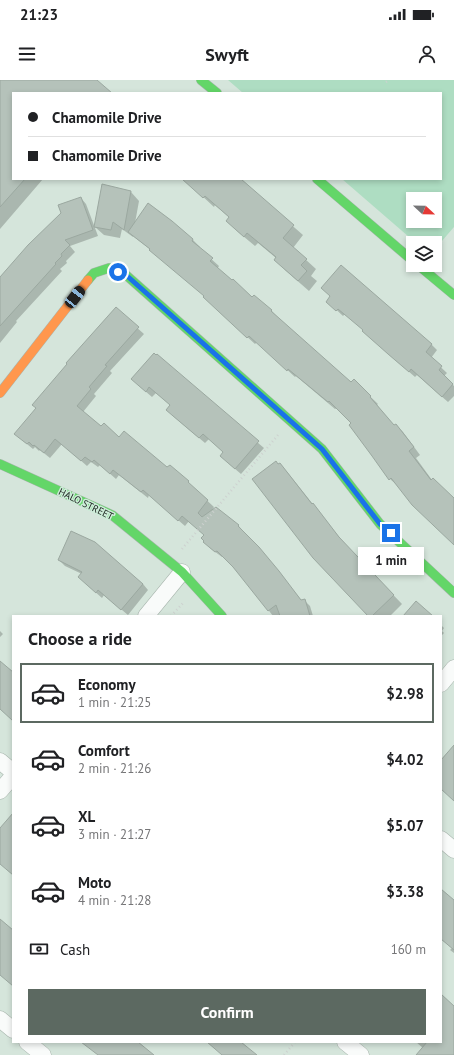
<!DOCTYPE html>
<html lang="en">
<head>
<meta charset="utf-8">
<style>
	body { margin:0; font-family:"PT Sans",sans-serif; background:#f6f6f6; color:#202124; height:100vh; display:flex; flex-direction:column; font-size:15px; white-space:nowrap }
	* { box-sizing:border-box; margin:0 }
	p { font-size:13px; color:#757577 }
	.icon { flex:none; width:22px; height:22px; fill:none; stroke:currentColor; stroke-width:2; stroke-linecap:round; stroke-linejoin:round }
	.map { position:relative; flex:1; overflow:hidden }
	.drawer { position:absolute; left:12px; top:535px; width:430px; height:428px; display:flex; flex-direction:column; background:#fff; border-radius:0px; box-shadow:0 2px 6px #0003 }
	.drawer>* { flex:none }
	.guide { position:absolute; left:12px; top:12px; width:430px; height:88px; border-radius:0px; box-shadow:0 2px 6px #0003; display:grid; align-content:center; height:88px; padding:0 16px; background:#fff }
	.needle { width:26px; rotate:112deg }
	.tools { position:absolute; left:406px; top:112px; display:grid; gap:8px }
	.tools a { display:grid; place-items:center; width:36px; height:36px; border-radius:0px; background:#fff; box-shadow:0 2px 6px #0003; font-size:20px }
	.end { position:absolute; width:18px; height:18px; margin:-9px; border:5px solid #1a73e8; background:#fff; box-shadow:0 0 0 2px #fff }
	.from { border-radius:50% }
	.bubble { position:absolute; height:28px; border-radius:0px; background:#fff; box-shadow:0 2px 6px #0003; font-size:13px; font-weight:800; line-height:28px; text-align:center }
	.car { position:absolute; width:12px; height:24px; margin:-12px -6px; border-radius:5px; box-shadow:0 0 3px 1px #0007; background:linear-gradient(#222 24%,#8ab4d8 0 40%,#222 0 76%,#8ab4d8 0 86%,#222 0) }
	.guide b { display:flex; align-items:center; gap:14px; height:38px; font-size:15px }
	.guide b+b { border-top:1px solid #e0e0e0 }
	.guide i { width:10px; height:10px; background:#202124 }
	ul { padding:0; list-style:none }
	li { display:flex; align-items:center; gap:12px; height:60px; margin:0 8px 6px; padding:0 8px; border:2px solid transparent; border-radius:0px }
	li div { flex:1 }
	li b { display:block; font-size:15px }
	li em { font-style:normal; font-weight:800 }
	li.active { border-color:#5c6961 }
	li>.icon { width:36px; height:36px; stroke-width:1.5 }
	h2 { padding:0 16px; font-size:18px; line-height:48px }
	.pay { display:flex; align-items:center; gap:10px; height:44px; padding:0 16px; font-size:15px }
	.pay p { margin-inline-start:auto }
	.primary-button { display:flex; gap:8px; margin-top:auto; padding:8px 16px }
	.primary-button a { flex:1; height:46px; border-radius:0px; background:#5c6961; color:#fff; font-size:16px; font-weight:800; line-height:46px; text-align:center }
	.status { display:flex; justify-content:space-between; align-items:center; height:28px; padding:0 20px; background:#fff; direction:ltr }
	.status svg { height:11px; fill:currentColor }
	header { display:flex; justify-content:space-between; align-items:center; height:52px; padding:0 16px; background:#fff; font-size:18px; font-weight:800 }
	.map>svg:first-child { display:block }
	.green { fill:#aeddc2; fill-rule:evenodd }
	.shadow { fill:#0003 }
	.building { fill:#b5c2ba; stroke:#9ba8a0 }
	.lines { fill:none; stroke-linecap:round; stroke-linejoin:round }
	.street-casing { stroke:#a8b5ad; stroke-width:17 }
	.fast-casing { stroke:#a8b5ad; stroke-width:10 }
	.slow-casing { stroke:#a8b5ad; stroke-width:10 }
	.path { stroke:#cdd1cf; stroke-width:2.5; stroke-dasharray:1 3; stroke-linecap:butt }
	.street { stroke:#f9fbfa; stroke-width:16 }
	.fast { stroke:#63d668; stroke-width:9 }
	.slow { stroke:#ff974d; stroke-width:9 }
	.route { stroke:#1a73e8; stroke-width:5 }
	.labels { text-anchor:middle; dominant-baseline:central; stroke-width:3; stroke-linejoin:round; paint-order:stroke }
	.street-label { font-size:10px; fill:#1b261f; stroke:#ceecd9 }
</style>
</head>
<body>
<div class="status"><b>21:23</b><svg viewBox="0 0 49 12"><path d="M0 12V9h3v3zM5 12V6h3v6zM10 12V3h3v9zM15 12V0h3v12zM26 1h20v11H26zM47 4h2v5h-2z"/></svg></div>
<header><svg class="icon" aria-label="menu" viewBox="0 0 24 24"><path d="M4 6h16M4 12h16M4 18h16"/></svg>Swyft<svg class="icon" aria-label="person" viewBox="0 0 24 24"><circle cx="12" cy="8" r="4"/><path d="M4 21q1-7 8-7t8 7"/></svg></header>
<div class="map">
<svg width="454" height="975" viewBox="0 0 454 975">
	<rect width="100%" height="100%" fill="#d5e5db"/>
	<path class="green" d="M228,0H454V147L435,169V163H416L342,99H441V13H243ZM413,119H435V141H413Z"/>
	<path class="shadow" d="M0,0H95L110,13H13V99H43L0,149Z
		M184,99H239L303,155L293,168L316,189L311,196L317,201L309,211L285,190L276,178L258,163L255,166L237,151L227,141L230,138L215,125L214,127Z
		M131,112L139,121L135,143L193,160L200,167L199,168L219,186L217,189L252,219L271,230L278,238L277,239L351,304L354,301L378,324L377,325L394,346L396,345L403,352L420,375L416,378L432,400L454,420V465L398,406L390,399L350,345L352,343L337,328L335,329L296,296L295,297L257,262L255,264L211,224L205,216L151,170L133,156V157L122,149L120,158L104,155L95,147Z
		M81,118L86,124L98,156L70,166L75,172L66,181L67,183L60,189L62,191L16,241L17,242L0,263V202Z
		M327,221L431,264L437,270L431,278L447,293L444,296L454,306V316L448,322L417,295L415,297L369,257L364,250L345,234L343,236Z
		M116,229L144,254L110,291L112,293L94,314L96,316L83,332L102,347L167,389L170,386L214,427L211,432L238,445L302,521L304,520L310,526L313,536H273L250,506L223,476L222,477L210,468L205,455L189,441L185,446L149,415L148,418L119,395L116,399L100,385L98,387L91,382L87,386L62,364L50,378L40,370L39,371L35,367L33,369L22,360Z
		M154,274L264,368L241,394L227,382L224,372L209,359L205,363L173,336L171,325L156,313L152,317L138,305Z
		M280,384L288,393L347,467L402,524L390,536H370L278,385Z
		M59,480L143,504L148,510L128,535L104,515L102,518L85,503L82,494L65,486Z
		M441,545L444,548L442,551L444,553L441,556Z
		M0,551L3,554L0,557Z
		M441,811L454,822V873L450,870L452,868L441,859Z
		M441,919L454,927V975H421L423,968L416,962H441Z"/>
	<path class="building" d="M0,0H97L112,13H13V99H25L0,127Z
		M182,99H241L294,145L283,158L307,179L301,185L307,191L298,201L274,180L276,177L247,153L244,157L226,141L229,137L205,116L203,118Z
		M102,104L131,111L124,150L113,142L111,150L94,147Z
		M81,117L93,150L65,160L70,165L61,174L62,176L55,183L56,184L0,246V197L28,165L61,133L58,125Z
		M148,123L172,141L193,159L192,161L213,178L210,181L232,200L233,199L252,217L254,215L272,230L271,231L351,302L354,299L371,316L370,317L394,345L396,344L414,367L409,371L431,400L433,398L454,418V465L412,425L391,398L389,400L372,376L349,345L351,343L329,321L328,322L288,289L287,291L249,256L247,258L203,217L204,216L149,170L150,169L128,152Z
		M341,185L432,264L426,272L442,286L439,290L453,304L442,317L411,289L409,292L388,274L362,251L363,250L338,229L336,231L326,222L330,216L321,208Z
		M116,227L139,247L105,285L107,286L89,307L91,309L77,326L101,346L104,343L119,357L124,351L167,387L170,385L189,401L188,402L208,420L198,433L202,437L216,427L239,445L238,446L259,467L279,491L301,520L305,519L310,536H280L276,525L268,531L233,487L217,471L215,472L203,462L204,461L201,458L204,455L182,436L178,441L143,410L141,412L113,390L110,394L94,380L92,382L85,377L81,381L55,359L44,373L34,365L33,366L29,362L27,364L14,354L36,328L32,325L67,284L66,283Z
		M154,273L156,275L157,274L259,361L235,389L220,376L223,372L203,354L199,358L166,330L170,325L149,307L146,312L131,299Z
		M276,381L278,384L280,383L312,424L313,423L339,457L394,515L372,536H368L313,478L252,399Z
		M71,451L95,462L143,504L121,530L98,510L96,513L78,497L82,492L58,480Z
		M416,521L433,536H403Z
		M0,581L13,592V641L0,629Z
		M454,665V721L441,709V680Z
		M13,733V795L0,784V748Z
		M441,809L454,820V870L441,859Z
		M0,839L13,850V906L0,895Z
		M441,914L454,926V975H416L427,962H441Z
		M81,962H138L154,975H98Z
		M207,962H241L257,975H222Z"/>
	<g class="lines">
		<defs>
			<path id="street" d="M146,536L182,492
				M441,604L454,588
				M0,681L13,692
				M0,711L13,696
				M441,759L454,770
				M0,939L13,950
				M27,962L43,975
				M345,962L361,975"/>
			<path id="fast" d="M201,0L217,13
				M317,99L413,181
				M418,185L454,215
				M88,200L94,193L109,188L126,195L322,369L380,444L454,513
				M0,384L112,435L182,492L222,536"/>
			<path id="slow" d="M0,313L88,200"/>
		</defs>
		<use href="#street" class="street-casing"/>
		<use href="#fast" class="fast-casing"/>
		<use href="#slow" class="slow-casing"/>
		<path class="path" d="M386,2L389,0
			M182,469L278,355
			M171,536L184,522
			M284,975L295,962"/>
		<use href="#street" class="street"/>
		<use href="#fast" class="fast"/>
		<use href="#slow" class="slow"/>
	</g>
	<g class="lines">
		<path class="route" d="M118,192L126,195L322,369L380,444L391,453"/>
	</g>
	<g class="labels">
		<g class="street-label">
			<text transform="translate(86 424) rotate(26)">HALO STREET</text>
		</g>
	</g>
</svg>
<div class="tools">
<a><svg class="needle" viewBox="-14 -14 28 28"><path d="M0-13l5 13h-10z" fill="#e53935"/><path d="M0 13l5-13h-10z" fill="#757577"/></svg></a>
<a><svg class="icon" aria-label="layers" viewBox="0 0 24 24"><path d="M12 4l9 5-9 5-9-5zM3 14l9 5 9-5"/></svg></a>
</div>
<i class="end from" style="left:118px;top:192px"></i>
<i class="end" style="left:391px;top:453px"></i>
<div class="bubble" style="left:358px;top:467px;width:66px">1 min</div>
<i class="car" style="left:75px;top:217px;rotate:38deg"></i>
<div class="guide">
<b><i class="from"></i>Chamomile Drive</b>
<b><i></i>Chamomile Drive</b>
</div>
<section class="drawer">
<h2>Choose a ride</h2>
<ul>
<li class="active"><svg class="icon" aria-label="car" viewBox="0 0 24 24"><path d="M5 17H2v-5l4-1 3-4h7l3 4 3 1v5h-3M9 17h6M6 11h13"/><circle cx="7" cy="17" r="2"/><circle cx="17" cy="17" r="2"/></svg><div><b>Economy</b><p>1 min · 21:25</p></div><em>$2.98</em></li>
<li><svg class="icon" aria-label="car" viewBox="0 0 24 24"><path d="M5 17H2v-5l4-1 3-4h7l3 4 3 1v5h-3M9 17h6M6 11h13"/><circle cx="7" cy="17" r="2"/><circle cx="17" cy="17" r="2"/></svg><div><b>Comfort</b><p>2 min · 21:26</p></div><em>$4.02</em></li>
<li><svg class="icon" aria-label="car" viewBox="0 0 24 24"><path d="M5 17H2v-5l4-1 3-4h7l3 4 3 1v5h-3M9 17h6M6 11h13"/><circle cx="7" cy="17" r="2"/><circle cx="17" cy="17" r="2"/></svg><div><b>XL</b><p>3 min · 21:27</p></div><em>$5.07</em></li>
<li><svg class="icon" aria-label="car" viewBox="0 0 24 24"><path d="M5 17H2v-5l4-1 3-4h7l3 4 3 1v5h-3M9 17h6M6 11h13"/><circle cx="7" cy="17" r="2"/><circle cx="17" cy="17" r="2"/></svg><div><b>Moto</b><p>4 min · 21:28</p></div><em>$3.38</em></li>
</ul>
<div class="pay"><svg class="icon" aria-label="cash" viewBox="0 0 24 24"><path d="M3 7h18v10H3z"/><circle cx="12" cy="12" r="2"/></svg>Cash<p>160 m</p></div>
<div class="primary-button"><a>Confirm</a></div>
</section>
</div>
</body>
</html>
